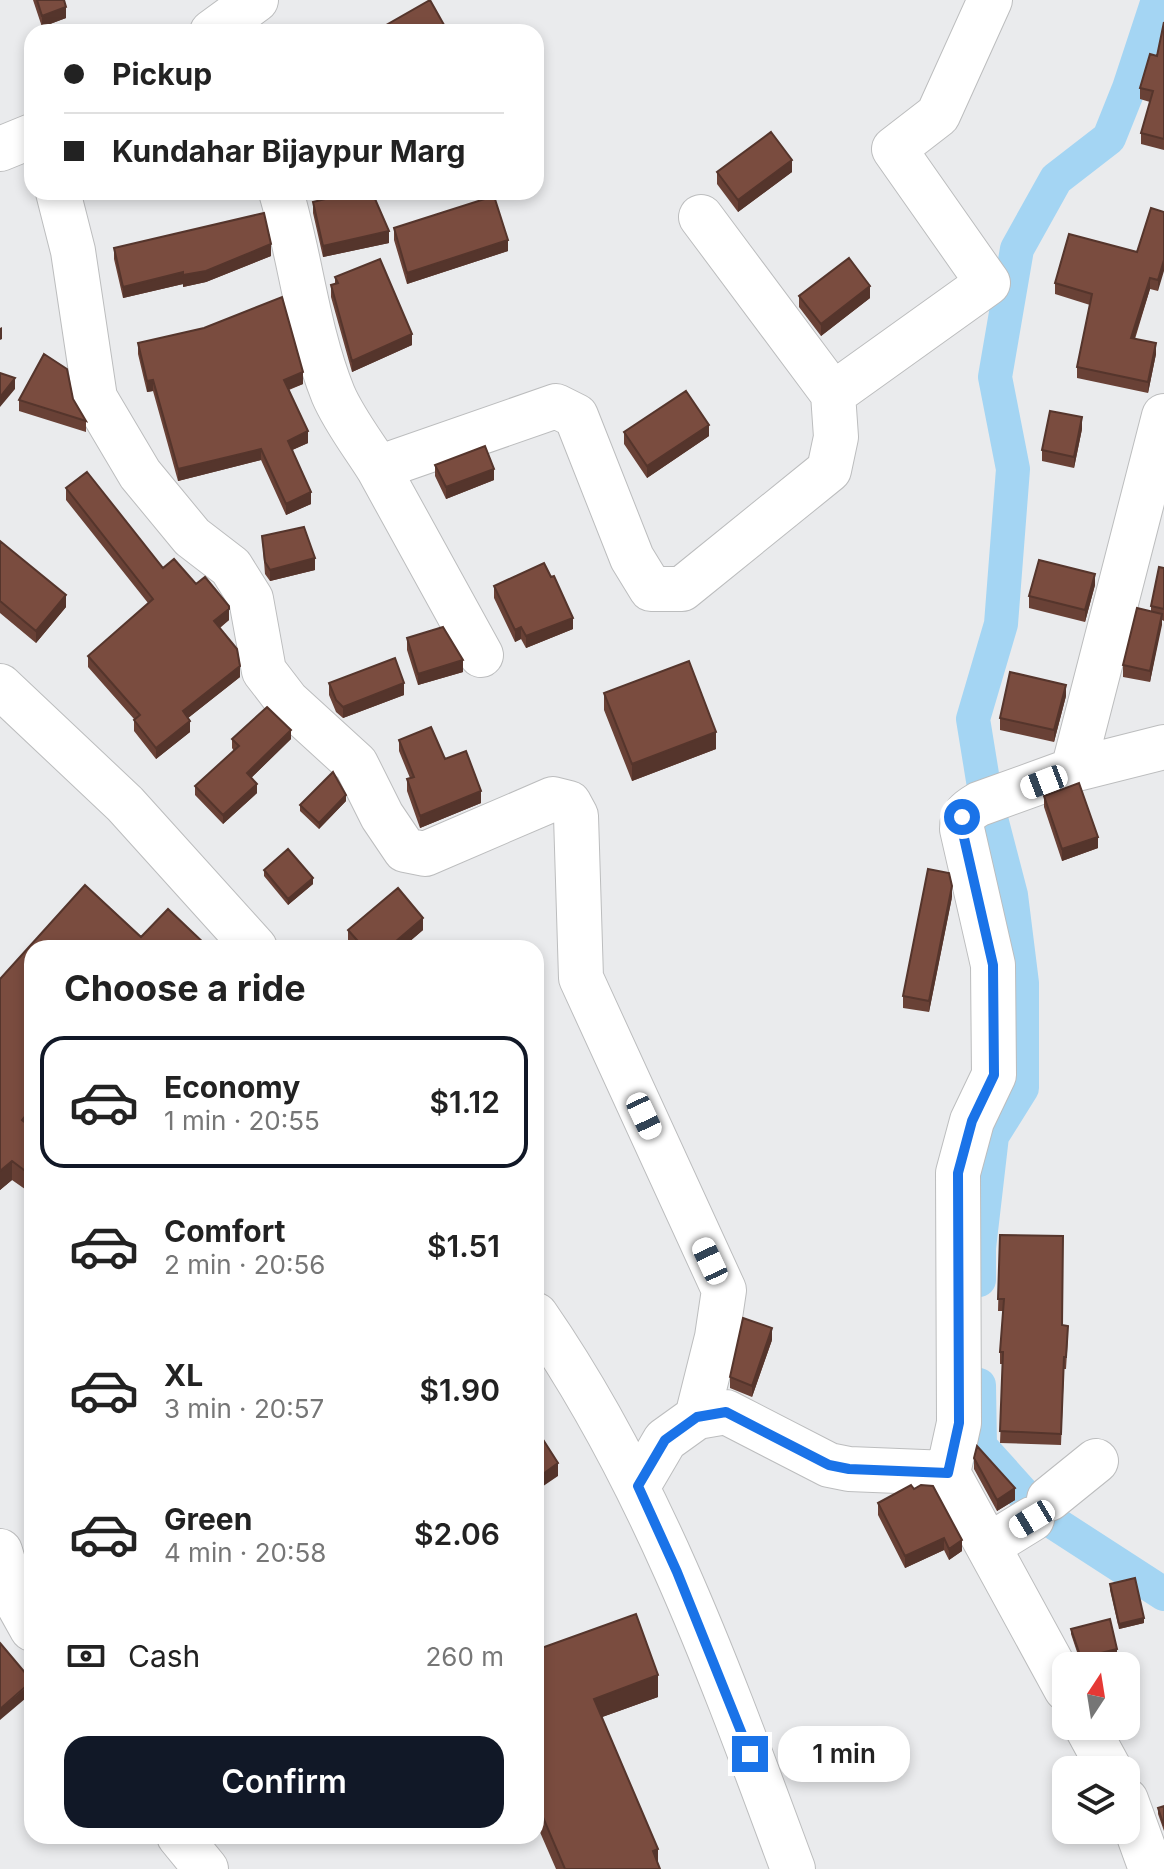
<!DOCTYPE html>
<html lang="en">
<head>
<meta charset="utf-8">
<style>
	body { margin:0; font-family:Inter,sans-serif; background:#f6f6f6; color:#222; height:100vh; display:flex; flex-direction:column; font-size:30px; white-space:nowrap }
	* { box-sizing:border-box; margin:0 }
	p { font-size:26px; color:#767676 }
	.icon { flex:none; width:44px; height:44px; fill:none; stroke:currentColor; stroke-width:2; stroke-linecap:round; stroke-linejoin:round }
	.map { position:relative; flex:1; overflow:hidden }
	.sheet { position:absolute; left:24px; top:940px; width:520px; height:904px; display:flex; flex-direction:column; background:#fff; border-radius:24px; box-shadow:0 4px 12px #0003 }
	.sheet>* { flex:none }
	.guide { position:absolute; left:24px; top:24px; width:520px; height:176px; border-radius:24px; box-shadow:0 4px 12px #0003; display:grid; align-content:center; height:176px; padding:0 40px; background:#fff }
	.needle { width:52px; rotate:12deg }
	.controls { position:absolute; left:1052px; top:1652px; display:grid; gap:16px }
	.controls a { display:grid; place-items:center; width:88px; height:88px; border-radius:16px; background:#fff; box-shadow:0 4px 12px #0003; font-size:40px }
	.end { position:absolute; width:36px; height:36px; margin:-18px; border:10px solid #1a73e8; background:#fff; box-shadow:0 0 0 4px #fff }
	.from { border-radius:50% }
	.bubble { position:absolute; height:56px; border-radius:24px; background:#fff; box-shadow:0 4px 12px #0003; font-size:26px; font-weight:600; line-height:56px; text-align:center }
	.car { position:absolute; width:24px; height:48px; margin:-24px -12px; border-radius:10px; box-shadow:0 0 6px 2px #0007; background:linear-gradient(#fff 24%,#345 0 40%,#fff 0 76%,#345 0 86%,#fff 0) }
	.guide b { display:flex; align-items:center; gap:28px; height:76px; font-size:30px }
	.guide b+b { border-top:2px solid #e0e0e0 }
	.guide i { width:20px; height:20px; background:#222 }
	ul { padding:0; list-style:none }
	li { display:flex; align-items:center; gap:24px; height:132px; margin:0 16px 12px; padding:0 24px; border:4px solid transparent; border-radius:24px }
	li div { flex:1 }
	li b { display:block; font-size:30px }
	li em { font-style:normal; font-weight:600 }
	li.active { border-color:#111827 }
	li>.icon { width:72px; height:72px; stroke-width:1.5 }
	h2 { padding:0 40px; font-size:36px; line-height:96px }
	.pay { display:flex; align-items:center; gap:20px; height:88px; padding:0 40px; font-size:30px }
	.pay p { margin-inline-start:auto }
	.button { display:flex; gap:16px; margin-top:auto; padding:16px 40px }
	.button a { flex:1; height:92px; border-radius:24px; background:#111827; color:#fff; font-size:32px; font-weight:600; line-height:92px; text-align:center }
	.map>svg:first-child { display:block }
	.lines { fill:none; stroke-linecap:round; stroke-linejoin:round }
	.canal { stroke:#a4d5f3; stroke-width:34 }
	.minor-casing { stroke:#bcbdbe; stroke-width:46 }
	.major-casing { stroke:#bcbdbe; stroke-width:46 }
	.minor { stroke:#fff; stroke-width:44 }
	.major { stroke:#fff; stroke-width:44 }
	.wall { fill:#694136 }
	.shaded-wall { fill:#55352c }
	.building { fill:#7a4c3f; stroke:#55352c; stroke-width:2 }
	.route { stroke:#1a73e8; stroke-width:10 }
</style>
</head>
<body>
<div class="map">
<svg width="1164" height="1869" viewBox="0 0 1164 1869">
	<rect width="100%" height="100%" fill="#eaebed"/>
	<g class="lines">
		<path class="canal" d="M979,1280V1248L992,1136L1022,1088V983L1011,895L986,799L973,719L1001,624L1013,469L995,377L1017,249L1056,179L1109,138L1129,88L1158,0
			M979,1385L980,1446L1042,1515L1164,1594"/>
		<defs>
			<path id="minor" d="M212,32L256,0
				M0,149L32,136
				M58,192L73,251L95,398L140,474L192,537L231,567L251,599L264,671L287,701L356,764L382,816L405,850L425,854L553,799L569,803L576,816L581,978L724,1290L717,1337L697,1417
				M281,192C301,259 307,329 333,394C344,420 363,444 378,468L556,406L576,416L632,558L651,589H682L829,470L836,437L833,394L988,283L894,149L938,115L990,0
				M701,217L833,394
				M378,468L481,655
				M1073,770L1164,416
				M638,1486L665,1440L697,1417L726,1412L829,1465L849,1469L948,1473
				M1049,1499L1096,1461
				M988,1546L1032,1519
				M0,1551L13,1595L32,1629
				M1066,1689L948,1473L959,1423L958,1173L972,1121L994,1075L993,965L962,829C962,815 967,811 979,804L1073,770L1164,747
				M1086,1726L1110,1770
				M1126,1800L1151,1869
				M179,1836L206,1869"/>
			<path id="major" d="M0,686L125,804L255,948
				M536,1315C653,1484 722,1678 793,1869"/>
		</defs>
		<use href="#minor" class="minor-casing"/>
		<use href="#major" class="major-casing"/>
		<use href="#minor" class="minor"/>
		<use href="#major" class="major"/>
	</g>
	<path class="wall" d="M33,0H64L66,18L42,27Z
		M1164,22V150L1141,144V133L1150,102L1140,99V88L1157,56Z
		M717,172H792L738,212L717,184Z
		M313,202L389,243L323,257L313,213Z
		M1164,212L1158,291L1150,289L1135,339L1156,354L1148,393L1077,378V367L1090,305L1055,294V283L1137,252Z
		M394,228L508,251L407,284L394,240Z
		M114,248L271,256L206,282L183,287V284L123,298L114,259Z
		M335,277L412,345L352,372L331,297V285L335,284Z
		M799,296L870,298L821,336L799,307Z
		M138,343L303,384L289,390L308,443L292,450L311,504L286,515L261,460L178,481L153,391L147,392L138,354Z
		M73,399L86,421V432L19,411V400Z
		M1082,429L1074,468L1042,461V450Z
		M624,432L709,436L647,478L624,444Z
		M435,465L494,480L446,499L435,476Z
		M66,488L163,568L229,620L220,628L240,677L188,718L190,732L156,759L134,731V719L88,667V656L148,603L66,500Z
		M262,536L315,570L270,581L265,574Z
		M0,541L66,607L36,643L0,613Z
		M1164,568V621L1162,620L1150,682L1123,677V665L1151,611V606Z
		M1095,585L1085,622L1029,608V596Z
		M494,586L573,629L526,648L521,639L515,642L494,598Z
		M407,638L463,672L418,685L407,650Z
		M329,683L404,695L343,718L336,712L329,695Z
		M604,693L716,749L632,781L604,710Z
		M1066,696L1054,742L1000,730V718Z
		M232,739H291L251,778L257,793L223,824L195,795V786L234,751L232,748Z
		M399,740L445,759L481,803L420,828L407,791V779L410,778L399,751Z
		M1044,796L1098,848L1062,861L1044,807Z
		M346,801L319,829L300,811V805Z
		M264,870L313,884L288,905L264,876Z
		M85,885L141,937L168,909L209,948H32V1194L12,1180L0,1190V979Z
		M952,897L929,1012L903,1008V996Z
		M348,930H423L402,948H354L348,941Z
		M1000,1235L1063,1325L1068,1337L1066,1369H1064L1061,1445L1000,1443L1003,1364H1000V1352L1003,1311H998Z
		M772,1340L752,1397L730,1388V1377Z
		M974,1458L1015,1500L997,1511L974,1469Z
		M878,1503L962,1540V1551L949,1560L944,1550L905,1568L878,1515Z
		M1110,1584L1144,1623L1119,1629L1110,1590Z
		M1071,1629L1117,1655L1081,1664L1071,1634Z
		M536,1650L658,1697L602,1717L660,1869H556L536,1823Z
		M1164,1806V1831L1158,1814V1808Z"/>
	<path class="shaded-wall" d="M66,7V18L42,27V16Z
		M792,160V172L738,212V200Z
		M166,192H184L166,196Z
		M389,231V243L323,257V246Z
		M508,240V251L407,284V273Z
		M271,244V256L206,282L183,287V275Z
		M1164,260V271L1158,291V280Z
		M183,272V284L123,298V287Z
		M1150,278V289L1131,349V338Z
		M870,286V298L821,336V324Z
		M2,327V339L0,340V328Z
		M412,334V345L352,372V361Z
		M1156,343V354L1148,393V382Z
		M303,372V384L284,391V380Z
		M15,378V389L0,407V397Z
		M153,380V391L147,392V381Z
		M1082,417V429L1074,468V457Z
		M709,425V436L647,478V466Z
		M308,431V443L288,452V441Z
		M261,449V460L178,481V469Z
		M494,469V480L446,499V487Z
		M311,492V504L286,515V504Z
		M315,558V570L270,581V570Z
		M1095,574V585L1085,622V610Z
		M66,595V607L36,643V631Z
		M229,609V620L214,632V621Z
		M1162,614V625L1150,682V671Z
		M573,618V629L526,648V636Z
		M521,627V639L515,642V630Z
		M463,660V672L418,685V674Z
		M240,666V677L183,722V711Z
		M404,683V695L343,718V707Z
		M1066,685V696L1054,742V730Z
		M190,721V732L156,759V748Z
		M291,730V739L247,782V773Z
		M716,732V749L632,781V764Z
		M257,784V793L223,824V815Z
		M481,791V803L420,828V816Z
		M346,795V801L319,829V823Z
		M1098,837V848L1062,861V849Z
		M313,878V884L288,905V899Z
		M952,886V897L929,1012V1001Z
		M423,918V930L402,948H388Z
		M32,1108V1127L22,1139V1120Z
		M12,1161V1180L0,1190V1171Z
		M772,1328V1340L752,1397V1386Z
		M558,1463V1476L536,1491V1479Z
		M1015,1488V1500L997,1511V1500Z
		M540,1503V1515L536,1518V1505Z
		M944,1538V1550L905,1568V1556Z
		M962,1540V1551L949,1560V1549Z
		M1144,1618V1623L1119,1629V1624Z
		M1117,1649V1655L1081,1664V1658Z
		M658,1675V1697L594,1720V1699Z
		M32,1682V1693L0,1720V1709Z
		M658,1849V1869L653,1851Z"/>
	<path class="building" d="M37,0H64L66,7L42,16Z
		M430,0L448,32H374Z
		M1164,22V139L1141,133L1153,91L1140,88L1150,54L1157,56Z
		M771,132L792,160L738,200L717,172Z
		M354,192H372L389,231L323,246L313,202Z
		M494,196L508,240L407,273L394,228Z
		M1151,208L1164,212V260L1158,280L1150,278L1131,338L1156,343L1148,382L1077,367L1092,294L1055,283L1069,234L1137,252Z
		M264,213L271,244L206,271L183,275V272L123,287L114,248Z
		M849,258L870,286L821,324L799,296Z
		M380,259L412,334L352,361L331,285L338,283L335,277Z
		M282,297L303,372L284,380L308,431L288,441L311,492L286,504L261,449L178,469L153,380L147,381L138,343L204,328Z
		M44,354L67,369L73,399L86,421L19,400Z
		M0,373L15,378L0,397Z
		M686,391L709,425L647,466L624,432Z
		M1050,411L1082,417L1074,457L1042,450Z
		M485,446L494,469L446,487L435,465Z
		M87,472L163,568L174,559L196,584L205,577L229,606V609L214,621L237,649L240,666L183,711L190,721L156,748L134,720L140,715L88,656L153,599L66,488Z
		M304,527L315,558L270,570L265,562L262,536Z
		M0,541L66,595L36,631L0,601Z
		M1039,560L1095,574L1085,610L1029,596Z
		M544,563L551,577L554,576L573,618L526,636L521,627L515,630L494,586Z
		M1159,567L1164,568V609L1151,606Z
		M1137,608L1162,614L1150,671L1123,665Z
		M443,627L463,660L418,674L407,638Z
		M395,658L404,683L343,707L336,700L329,683Z
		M689,661L716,732L632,764L604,693Z
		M1010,672L1066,685L1054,730L1000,718Z
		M267,707L291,730L247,773L257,784L223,815L195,786L239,746L232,739Z
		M431,727L445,759L466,751L481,791L420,816L407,779L414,777L399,740Z
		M333,772L346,795L319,823L300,805Z
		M1079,783L1098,837L1062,849L1044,796Z
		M288,849L313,878L288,899L264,870Z
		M928,869L949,873L952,886L929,1001L903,996Z
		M85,885L141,937L168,909L209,948H32V1108L22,1120L32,1128V1176L12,1161L0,1171V979Z
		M398,888L423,918L388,948H364L348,930Z
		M1000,1235L1063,1236L1062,1325L1068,1326L1066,1357H1064L1061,1434L1000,1431L1003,1352H1000L1004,1299H998Z
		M743,1318L772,1328L752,1386L730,1377Z
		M542,1438L558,1463L536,1479V1442Z
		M977,1446L1015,1488L997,1500L974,1458Z
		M911,1485L914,1489L921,1485L933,1486L962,1540L949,1549L944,1538L905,1556L878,1503Z
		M1135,1578L1144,1618L1119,1624L1110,1584Z
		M636,1614L658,1675L594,1699L658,1849L653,1851L660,1869H565L536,1801V1650Z
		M1110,1619L1117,1649L1081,1658L1071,1629Z
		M0,1643L32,1681L0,1709Z
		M1164,1806V1826L1158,1808Z"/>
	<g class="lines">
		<path class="route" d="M750,1754L677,1572L638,1486L665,1440L697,1417L726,1412L829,1465L849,1469L948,1473L959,1423L958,1173L972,1121L994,1075L993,965L962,829V817"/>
	</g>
</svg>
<div class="controls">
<a><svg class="needle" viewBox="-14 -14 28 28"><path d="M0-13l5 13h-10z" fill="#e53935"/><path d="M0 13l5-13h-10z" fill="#767676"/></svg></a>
<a><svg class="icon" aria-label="layers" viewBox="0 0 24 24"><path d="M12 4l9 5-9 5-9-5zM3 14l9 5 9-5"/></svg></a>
</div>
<i class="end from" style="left:962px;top:817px"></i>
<i class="end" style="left:750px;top:1754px"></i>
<div class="bubble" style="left:778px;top:1726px;width:132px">1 min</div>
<i class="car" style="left:1044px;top:782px;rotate:249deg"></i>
<i class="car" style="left:644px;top:1116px;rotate:155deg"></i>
<i class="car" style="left:710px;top:1261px;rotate:335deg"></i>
<i class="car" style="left:1032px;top:1519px;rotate:239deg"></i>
<div class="guide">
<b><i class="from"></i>Pickup</b>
<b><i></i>Kundahar Bijaypur Marg</b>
</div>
<section class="sheet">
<h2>Choose a ride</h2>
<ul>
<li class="active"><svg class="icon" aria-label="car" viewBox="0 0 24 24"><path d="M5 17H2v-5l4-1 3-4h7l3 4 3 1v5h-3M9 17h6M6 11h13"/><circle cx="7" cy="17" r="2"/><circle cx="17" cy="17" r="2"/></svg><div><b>Economy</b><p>1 min · 20:55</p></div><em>$1.12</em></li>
<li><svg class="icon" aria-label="car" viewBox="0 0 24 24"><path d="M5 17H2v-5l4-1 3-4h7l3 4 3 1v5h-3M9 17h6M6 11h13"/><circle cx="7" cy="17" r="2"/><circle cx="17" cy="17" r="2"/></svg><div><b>Comfort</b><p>2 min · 20:56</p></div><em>$1.51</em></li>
<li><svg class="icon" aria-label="car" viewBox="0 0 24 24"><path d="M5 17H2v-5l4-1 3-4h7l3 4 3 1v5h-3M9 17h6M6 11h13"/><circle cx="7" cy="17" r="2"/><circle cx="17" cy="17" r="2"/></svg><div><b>XL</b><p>3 min · 20:57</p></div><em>$1.90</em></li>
<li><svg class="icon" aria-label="car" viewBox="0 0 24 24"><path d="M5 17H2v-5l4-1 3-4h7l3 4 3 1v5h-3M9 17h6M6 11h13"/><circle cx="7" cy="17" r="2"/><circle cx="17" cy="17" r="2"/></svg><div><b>Green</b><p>4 min · 20:58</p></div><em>$2.06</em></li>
</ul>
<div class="pay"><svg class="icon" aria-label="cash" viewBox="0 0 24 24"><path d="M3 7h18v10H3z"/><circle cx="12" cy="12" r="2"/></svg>Cash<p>260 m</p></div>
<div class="button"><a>Confirm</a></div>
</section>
</div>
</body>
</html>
